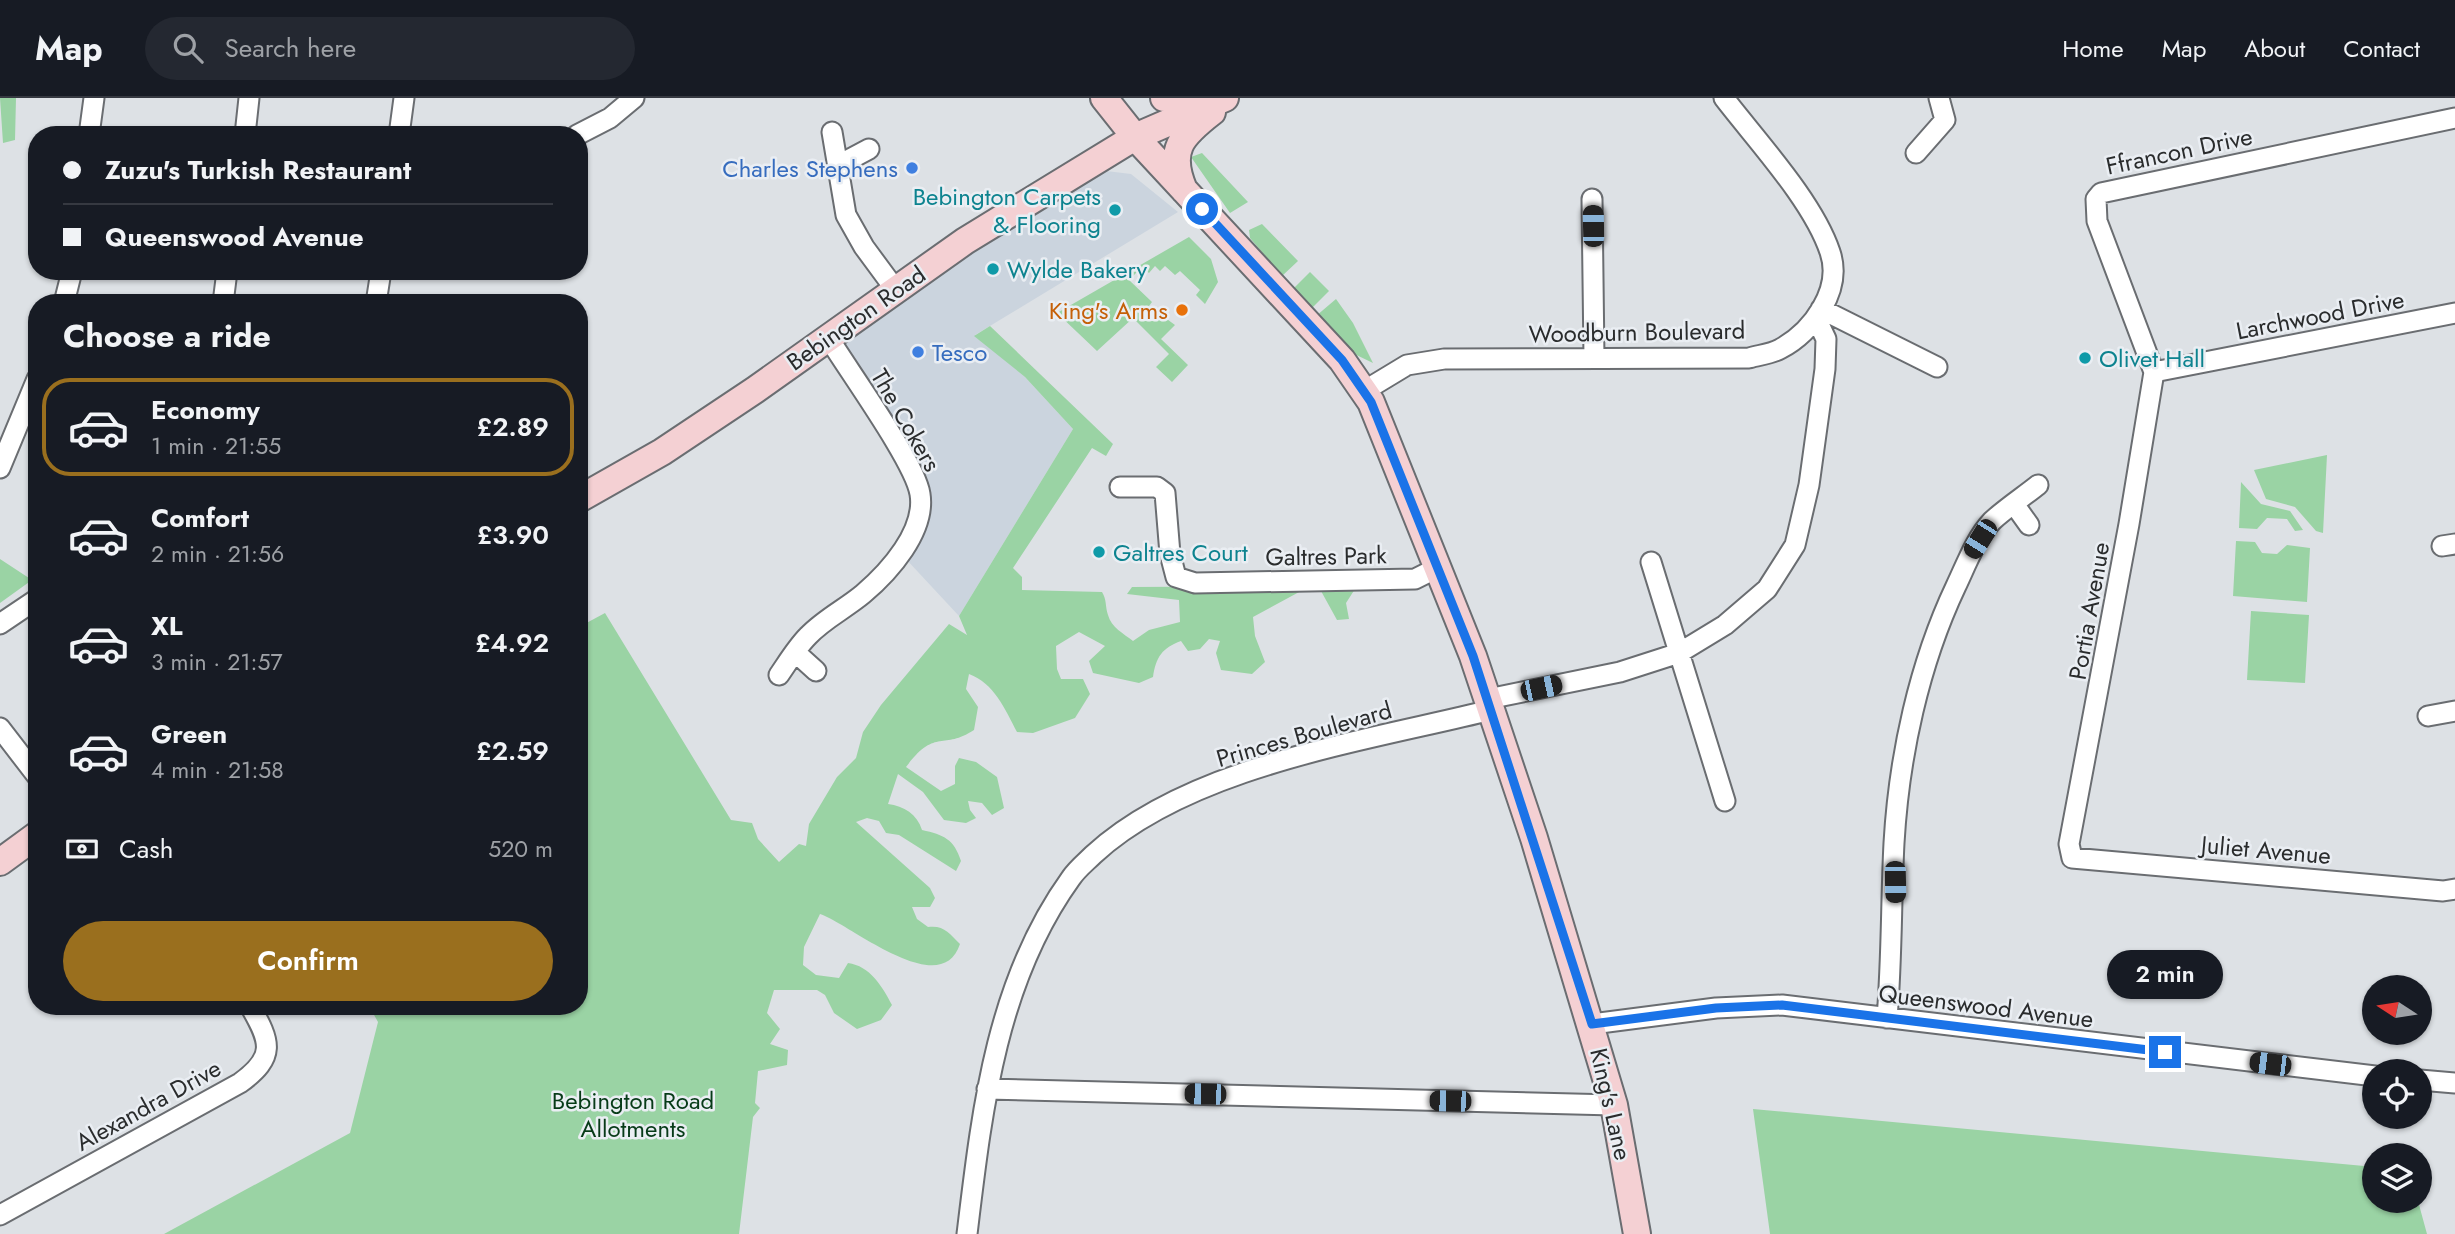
<!DOCTYPE html>
<html lang="en">
<head>
<meta charset="utf-8">
<style>
	body { margin:0; font-family:Jost,sans-serif; background:#242831; color:#f1f3f6; height:100vh; display:flex; flex-direction:column; font-size:26px; white-space:nowrap }
	* { box-sizing:border-box; margin:0 }
	p { font-size:23px; color:#9ea1a6 }
	.icon { flex:none; width:38px; height:38px; fill:none; stroke:currentColor; stroke-width:2; stroke-linecap:round; stroke-linejoin:round }
	.map { position:relative; flex:1; overflow:hidden }
	.sheet { position:absolute; left:28px; top:196px; width:560px; height:721px; display:flex; flex-direction:column; background:#171b24; border-radius:28px; box-shadow:0 2px 5px #0004 }
	.sheet>* { flex:none }
	.hud { position:absolute; left:28px; top:28px; width:560px; height:154px; border-radius:28px; box-shadow:0 2px 5px #0004; display:grid; align-content:center; height:154px; padding:0 35px; background:#171b24 }
	.needle { width:46px; rotate:282deg }
	.buttons { position:absolute; left:2362px; top:877px; display:grid; gap:14px }
	.buttons a { display:grid; place-items:center; width:70px; height:70px; border-radius:50%; background:#171b24; box-shadow:0 2px 5px #0004; font-size:35px }
	.end { position:absolute; width:32px; height:32px; margin:-16px; border:9px solid #1a73e8; background:#fff; box-shadow:0 0 0 4px #fff }
	.from { border-radius:50% }
	.bubble { position:absolute; height:49px; border-radius:24px; background:#171b24; box-shadow:0 2px 5px #0004; font-size:23px; font-weight:600; line-height:49px; text-align:center }
	.car { position:absolute; width:21px; height:42px; margin:-21px -10px; border-radius:9px; box-shadow:0 0 5px 2px #0007; background:linear-gradient(#222 24%,#8ab4d8 0 40%,#222 0 76%,#8ab4d8 0 86%,#222 0) }
	.hud b { display:flex; align-items:center; gap:24px; height:66px; font-size:26px }
	.hud b+b { border-top:2px solid #363941 }
	.hud i { width:18px; height:18px; background:#f1f3f6 }
	ul { padding:0; list-style:none }
	li { display:flex; align-items:center; gap:21px; height:98px; margin:0 14px 10px; padding:0 21px; border:4px solid transparent; border-radius:28px }
	li div { flex:1 }
	li b { display:block; font-size:26px }
	li em { font-style:normal; font-weight:600 }
	li.active { border-color:#9a6f1e }
	li>.icon { width:63px; height:63px; stroke-width:1.5 }
	h2 { padding:0 35px; font-size:32px; line-height:84px }
	.pay { display:flex; align-items:center; gap:18px; height:77px; padding:0 35px; font-size:26px }
	.pay p { margin-inline-start:auto }
	.cta { display:flex; gap:14px; margin-top:auto; padding:14px 35px }
	.cta a { flex:1; height:80px; border-radius:42px; background:#9a6f1e; color:#fff; font-size:28px; font-weight:600; line-height:80px; text-align:center }
	header { display:flex; align-items:center; gap:42px; box-sizing:border-box; height:98px; padding:0 35px; background:#171b24; border-bottom:2px solid #363941 }
	header strong { font-size:33px }
	nav { display:flex; gap:38px; margin-inline-start:auto; font-size:24px }
	.search { width:490px; height:63px; background:#242831; display:flex; align-items:center; gap:18px; box-sizing:border-box; padding:0 24px; border-radius:38px; color:#9ea1a6; font-size:26px }
	.map>svg:first-child { display:block }
	.built { fill:#cbd4de }
	.green { fill:#9ad3a4 }
	.lines { fill:none; stroke-linecap:round; stroke-linejoin:round }
	.street-casing { stroke:#6a6d71; stroke-width:23 }
	.secondary-casing { stroke:#6a6d71; stroke-width:30 }
	.street { stroke:#fff; stroke-width:19 }
	.secondary { stroke:#f4d0d3; stroke-width:26 }
	.route { stroke:#1a73e8; stroke-width:9 }
	.shop-dot { fill:#3f7fe0; stroke:#eaeef3; stroke-width:2.5 }
	.culture-dot { fill:#0f9aa8; stroke:#eaeef3; stroke-width:2.5 }
	.food-dot { fill:#e8710a; stroke:#eaeef3; stroke-width:2.5 }
	.labels { text-anchor:middle; dominant-baseline:central; stroke-width:5; stroke-linejoin:round; paint-order:stroke }
	.street-label { font-size:24px; fill:#2a2c2d; stroke:#eaeef3 }
	.shop-label { font-size:24px; fill:#366cbe; stroke:#eaeef3; text-anchor:end }
	.culture-label { font-size:24px; fill:#0d838f; stroke:#eaeef3; text-anchor:start }
	.food-label { font-size:24px; fill:#c56008; stroke:#eaeef3; text-anchor:end }
	.park-label { font-size:24px; fill:#073b18; stroke:#eaeef3 }
</style>
</head>
<body>
<header>
<strong>Map</strong>
<div class="search"><svg class="icon" aria-label="search" viewBox="0 0 24 24"><circle cx="10" cy="10" r="6"/><path d="M15 15l6 6"/></svg>Search here</div>
<nav><a>Home</a><a>Map</a><a>About</a><a>Contact</a></nav>
</header>
<div class="map">
<svg width="2455" height="1136" viewBox="0 0 2455 1136">
	<rect width="100%" height="100%" fill="#dde1e5"/>
	<path class="built" d="M1098,72L1131,76L1178,114L975,237L1025,279L1073,331L959,518L905,460L926,396L835,240Z"/>
	<path class="green" d="M0,0H16L15,42L3,45Z
		M1202,55L1248,104L1230,115L1191,59Z
		M1262,126L1298,163L1282,178L1250,140L1249,132Z
		M1189,139L1211,161L1218,184L1205,206L1196,197L1200,192L1180,173L1175,177L1165,168L1160,173L1155,168L1149,175L1142,169L1129,182L1152,204L1149,208L1175,227L1161,241L1188,267L1172,284L1156,269L1169,256L1133,220L1097,253L1057,215Z
		M1310,174L1329,193L1312,210L1293,191Z
		M1336,201L1353,225L1373,265L1346,252L1316,218Z
		M990,228L1113,346L1106,358L1092,350L1013,470L1022,479V492L1102,494C1107,502 1105,508 1108,517C1111,529 1124,536 1133,543L1149,532L1180,524L1179,502L1127,496L1132,489L1347,488L1355,491L1346,505L1349,521L1337,522L1321,493H1301L1253,519L1255,538L1265,564L1252,576L1221,572L1216,555L1220,543L1209,541L1200,551L1188,553L1181,543C1162,550 1156,559 1153,579L1139,585L1093,575L1089,563L1105,548L1079,534L1056,548L1057,571L1061,581H1083L1090,596L1075,620L1033,635L1017,634C1005,611 994,585 969,576L966,591L978,609L974,632C942,653 936,629 906,669L941,693L955,686V668L959,660L976,664L997,679L1004,710L992,717L982,705L968,703L970,712L976,720L966,725L944,722L923,694L898,676L888,706C904,708 917,716 922,732C944,737 954,741 961,763L956,773L899,737L886,735L879,723L867,720L856,724L930,790L935,800L930,809H912L917,821L928,829C944,827 949,835 960,846C941,904 850,826 820,816L804,849L803,867L816,877L839,880L848,865C870,868 882,888 892,907L881,922L857,931L834,915L825,897L817,892H774L767,915L780,931L770,946L788,952L787,967L758,973L755,1005L760,1010L753,1019L739,1136H164L350,1035L378,924L369,908H579V529L605,515L731,722L752,725L758,741L779,764L799,746L806,748L809,726L837,679L856,660L863,634L881,607L949,526L967,537L959,518L1073,331L1025,279L974,238Z
		M2327,357L2323,435L2316,433L2295,409L2266,401L2254,372Z
		M2241,384L2261,406L2290,413L2303,432L2295,433L2287,421L2267,420L2257,431L2239,430Z
		M2236,443L2255,444L2262,455L2277,456L2287,447L2310,450L2307,504L2233,498Z
		M0,461L32,482L0,505Z
		M2251,513L2309,517L2305,585L2247,582Z
		M1753,1011L2375,1069V1102L2418,1103L2427,1136H1770Z"/>
	<g class="lines">
		<defs>
			<path id="street" d="M832,34L846,117L864,149L895,191
				M89,37L94,0
				M245,37L249,0
				M399,37L404,0
				M577,37L610,20L634,0
				M1916,55L1945,22L1939,0
				M837,68L869,51
				M1592,101L1594,260
				M64,205L72,173
				M223,205L227,173
				M376,205L381,173
				M1821,211L1937,269
				M2154,274L2129,426L2069,746L2072,760L2443,793L2455,791
				M2154,274L2097,123L2096,101L2101,95L2455,20
				M2154,274L2455,215
				M1364,293L1407,267L1444,261L1749,260C1759,257 1771,256 1780,251C1812,234 1843,192 1830,154C1813,103 1757,43 1724,0
				M0,370L37,281
				M1120,389H1157L1165,395L1170,456L1176,479L1195,485L1415,481L1439,469
				M2014,406L2029,427
				M2442,448L2455,446
				M1651,464L1725,703
				M0,526L37,501
				M795,554L816,573
				M779,577C788,564 797,549 808,538C824,521 845,511 863,496C889,474 926,433 920,396C915,364 848,272 828,239
				M1488,601L1620,574L1679,555L1725,527L1767,491L1795,447L1809,387L1825,271L1826,241L1817,222
				M2428,618L2455,613
				M0,630L37,678
				M1887,920C1892,861 1891,803 1894,745C1899,658 1919,566 1956,488C1966,467 1976,440 1992,423C2006,410 2023,399 2038,387
				M1592,926L1716,910L1782,907L2375,978
				M2420,982L2455,985
				M987,991L1614,1007
				M0,1117L240,985C276,959 271,944 250,908
				M967,1136C982,1012 996,884 1071,780C1077,771 1086,764 1093,757C1189,668 1366,643 1491,612"/>
			<path id="secondary" d="M1104,0L1135,39L1342,262L1371,304L1473,558L1534,740L1614,1007L1637,1136
				M1164,0H1195
				M1184,92C1167,52 1181,38 1212,14
				M579,401L662,354L755,292L965,143L1135,39L1225,0
				M0,764L37,737"/>
		</defs>
		<use href="#street" class="street-casing"/>
		<use href="#secondary" class="secondary-casing"/>
		<use href="#street" class="street"/>
		<use href="#secondary" class="secondary"/>
	</g>
	<g class="lines">
		<path class="route" d="M1202,111L1342,262L1371,304L1473,558L1592,926L1716,910L1782,907L2165,954"/>
	</g>
	<g class="shop-dot">
		<circle cx="912" cy="70" r="7"/>
		<circle cx="918" cy="254" r="7"/>
	</g>
	<g class="culture-dot">
		<circle cx="1115" cy="112" r="7"/>
		<circle cx="993" cy="171" r="7"/>
		<circle cx="2085" cy="260" r="7"/>
		<circle cx="1099" cy="454" r="7"/>
	</g>
	<circle class="food-dot" cx="1182" cy="212" r="7"/>
	<g class="labels">
		<g class="street-label">
			<text transform="translate(2179 53) rotate(-12)">Ffrancon Drive</text>
			<text transform="translate(2320 217) rotate(-11)">Larchwood Drive</text>
			<text transform="translate(856 220) rotate(-35)">Bebington Road</text>
			<text transform="translate(1637 234) rotate(-1)">Woodburn Boulevard</text>
			<text transform="translate(906 322) rotate(60)">The Cokers</text>
			<text transform="translate(1326 458) rotate(-1)">Galtres Park</text>
			<text transform="translate(2089 513) rotate(-80)">Portia Avenue</text>
			<text transform="translate(1304 636) rotate(-16)">Princes Boulevard</text>
			<text transform="translate(2266 752) rotate(5)">Juliet Avenue</text>
			<text transform="translate(1986 908) rotate(7)">Queenswood Avenue</text>
			<text transform="translate(1611 1006) rotate(77)">King's Lane</text>
			<text transform="translate(148 1007) rotate(-29)">Alexandra Drive</text>
		</g>
		<g class="shop-label">
			<text x="898" y="70">Charles Stephens</text>
			<text x="932" y="254" text-anchor="start">Tesco</text>
		</g>
		<g class="culture-label">
			<text x="1101" y="98" text-anchor="end">Bebington Carpets<tspan x="1101" dy="28">&amp; Flooring</tspan></text>
			<text x="1007" y="171">Wylde Bakery</text>
			<text x="2099" y="260">Olivet Hall</text>
			<text x="1113" y="454">Galtres Court</text>
		</g>
		<g class="food-label">
			<text x="1168" y="212">King's Arms</text>
		</g>
		<g class="park-label">
			<text x="633" y="1002">Bebington Road<tspan x="633" dy="28">Allotments</tspan></text>
		</g>
	</g>
</svg>
<div class="buttons">
<a><svg class="needle" viewBox="-14 -14 28 28"><path d="M0-13l5 13h-10z" fill="#e53935"/><path d="M0 13l5-13h-10z" fill="#9ea1a6"/></svg></a>
<a><svg class="icon" aria-label="locate" viewBox="0 0 24 24"><circle cx="12" cy="12" r="6"/><path d="M12 2v4M12 18v4M2 12h4M18 12h4"/></svg></a>
<a><svg class="icon" aria-label="layers" viewBox="0 0 24 24"><path d="M12 4l9 5-9 5-9-5zM3 14l9 5 9-5"/></svg></a>
</div>
<i class="end from" style="left:1202px;top:111px"></i>
<i class="end" style="left:2165px;top:954px"></i>
<div class="bubble" style="left:2107px;top:852px;width:116px">2 min</div>
<i class="car" style="left:1593px;top:128px;rotate:359deg"></i>
<i class="car" style="left:1980px;top:441px;rotate:212deg"></i>
<i class="car" style="left:1541px;top:590px;rotate:78deg"></i>
<i class="car" style="left:1895px;top:784px;rotate:179deg"></i>
<i class="car" style="left:2270px;top:966px;rotate:277deg"></i>
<i class="car" style="left:1205px;top:996px;rotate:271deg"></i>
<i class="car" style="left:1450px;top:1003px;rotate:271deg"></i>
<div class="hud">
<b><i class="from"></i>Zuzu's Turkish Restaurant</b>
<b><i></i>Queenswood Avenue</b>
</div>
<section class="sheet">
<h2>Choose a ride</h2>
<ul>
<li class="active"><svg class="icon" aria-label="car" viewBox="0 0 24 24"><path d="M5 17H2v-5l4-1 3-4h7l3 4 3 1v5h-3M9 17h6M6 11h13"/><circle cx="7" cy="17" r="2"/><circle cx="17" cy="17" r="2"/></svg><div><b>Economy</b><p>1 min · 21:55</p></div><em>£2.89</em></li>
<li><svg class="icon" aria-label="car" viewBox="0 0 24 24"><path d="M5 17H2v-5l4-1 3-4h7l3 4 3 1v5h-3M9 17h6M6 11h13"/><circle cx="7" cy="17" r="2"/><circle cx="17" cy="17" r="2"/></svg><div><b>Comfort</b><p>2 min · 21:56</p></div><em>£3.90</em></li>
<li><svg class="icon" aria-label="car" viewBox="0 0 24 24"><path d="M5 17H2v-5l4-1 3-4h7l3 4 3 1v5h-3M9 17h6M6 11h13"/><circle cx="7" cy="17" r="2"/><circle cx="17" cy="17" r="2"/></svg><div><b>XL</b><p>3 min · 21:57</p></div><em>£4.92</em></li>
<li><svg class="icon" aria-label="car" viewBox="0 0 24 24"><path d="M5 17H2v-5l4-1 3-4h7l3 4 3 1v5h-3M9 17h6M6 11h13"/><circle cx="7" cy="17" r="2"/><circle cx="17" cy="17" r="2"/></svg><div><b>Green</b><p>4 min · 21:58</p></div><em>£2.59</em></li>
</ul>
<div class="pay"><svg class="icon" aria-label="cash" viewBox="0 0 24 24"><path d="M3 7h18v10H3z"/><circle cx="12" cy="12" r="2"/></svg>Cash<p>520 m</p></div>
<div class="cta"><a>Confirm</a></div>
</section>
</div>
</body>
</html>
